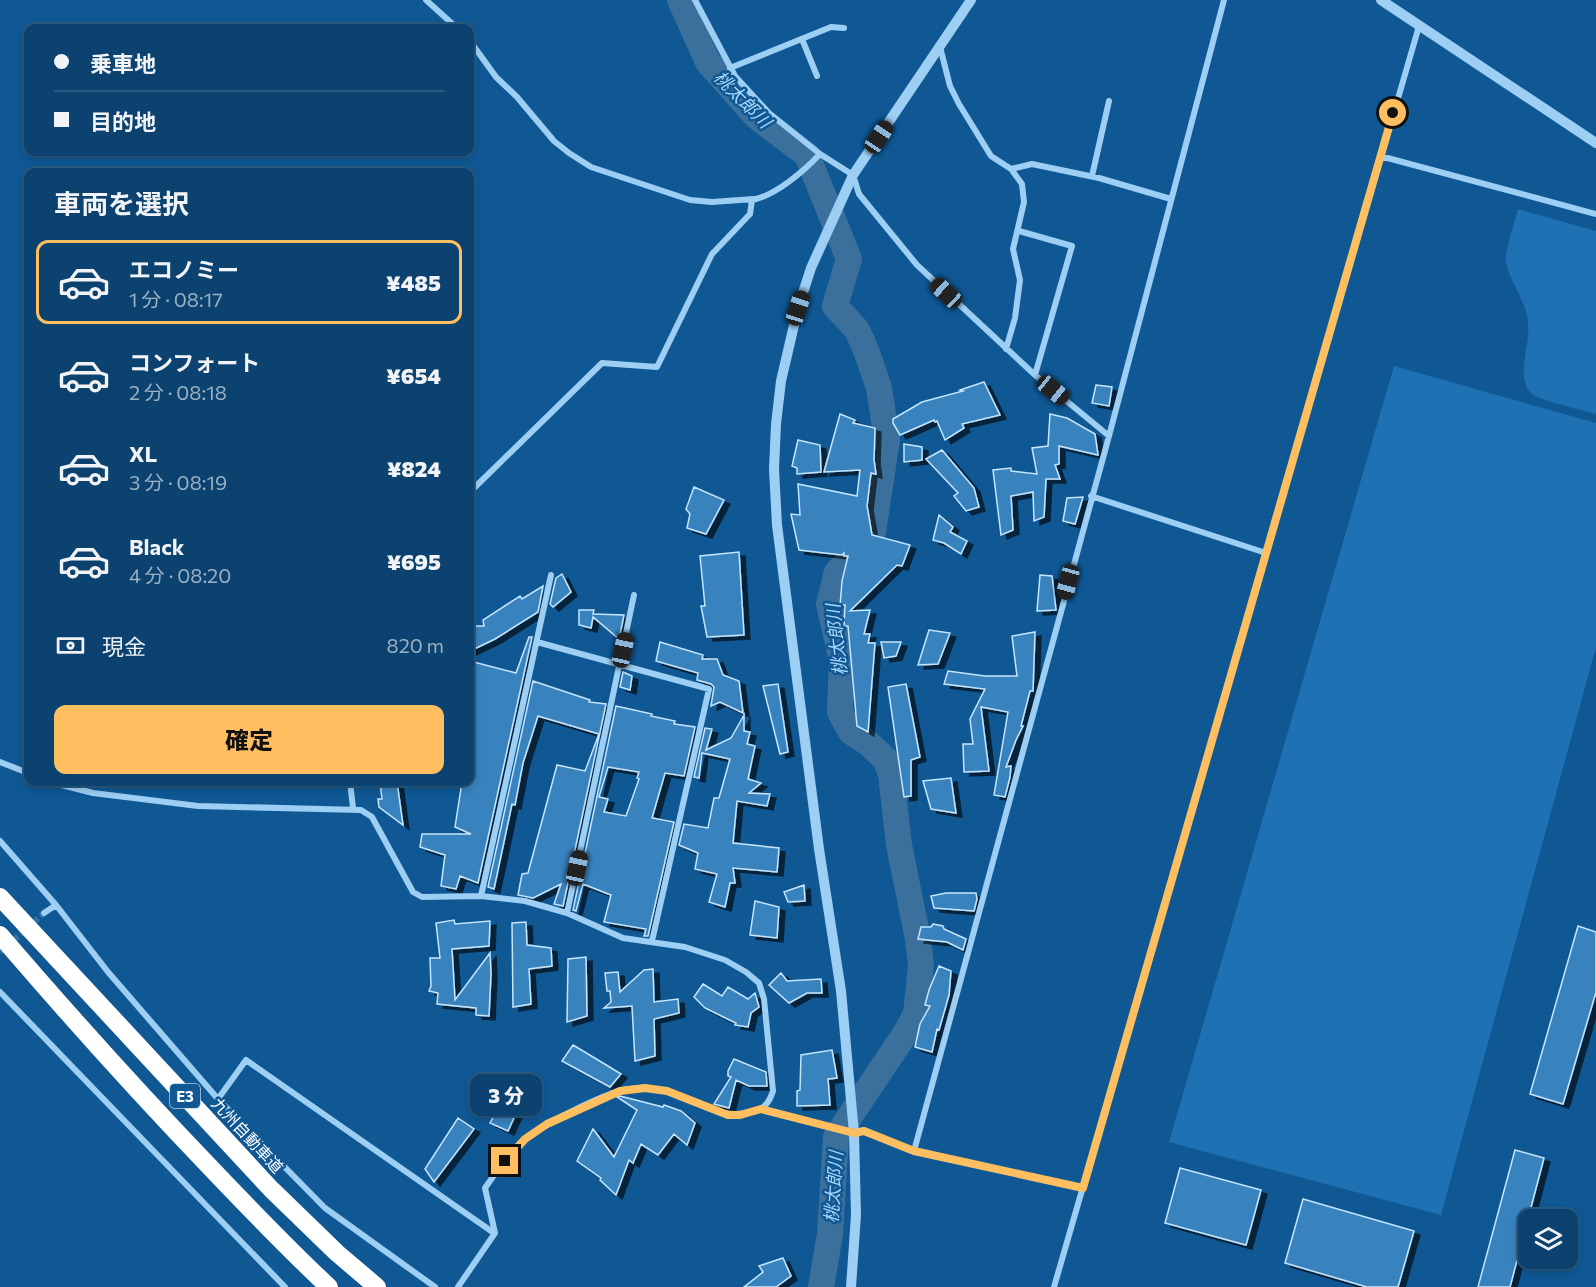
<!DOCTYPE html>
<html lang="ja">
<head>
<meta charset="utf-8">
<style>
	body { margin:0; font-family:Commissioner,"Noto Sans JP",sans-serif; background:#194d77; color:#f1f3f6; height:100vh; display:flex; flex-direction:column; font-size:22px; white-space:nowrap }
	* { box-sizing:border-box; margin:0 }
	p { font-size:20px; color:#9ab0c3 }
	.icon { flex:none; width:33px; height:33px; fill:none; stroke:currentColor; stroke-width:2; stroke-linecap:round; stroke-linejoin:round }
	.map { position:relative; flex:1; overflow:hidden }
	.drawer { position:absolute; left:24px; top:168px; width:450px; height:618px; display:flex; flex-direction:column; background:#0b426f; border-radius:12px; box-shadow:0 3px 9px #0003,0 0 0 2px #2b5b82 }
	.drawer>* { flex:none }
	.banner { position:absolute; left:24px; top:24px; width:450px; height:132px; border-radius:12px; box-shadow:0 3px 9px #0003,0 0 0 2px #2b5b82; display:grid; align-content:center; height:132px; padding:0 30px; background:#0b426f }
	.tools { position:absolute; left:1518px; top:1209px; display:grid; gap:12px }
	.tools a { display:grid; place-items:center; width:60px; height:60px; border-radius:12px; background:#0b426f; box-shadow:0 3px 9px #0003,0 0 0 2px #2b5b82; font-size:30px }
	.end { position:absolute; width:27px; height:27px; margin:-14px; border:8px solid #ffbf60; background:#111; box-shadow:0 0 0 3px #111 }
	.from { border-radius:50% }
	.bubble { position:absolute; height:42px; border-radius:12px; background:#0b426f; box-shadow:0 3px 9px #0003,0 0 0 2px #2b5b82; font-size:20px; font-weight:800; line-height:42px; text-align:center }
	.car { position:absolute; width:18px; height:36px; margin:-18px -9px; border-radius:8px; box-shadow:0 0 4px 2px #0007; background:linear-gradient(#222 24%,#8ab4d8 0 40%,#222 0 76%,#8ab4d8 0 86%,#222 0) }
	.banner b { display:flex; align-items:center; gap:21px; height:57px; font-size:22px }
	.banner b+b { border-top:2px solid #2b5b82 }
	.banner i { width:15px; height:15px; background:#f1f3f6 }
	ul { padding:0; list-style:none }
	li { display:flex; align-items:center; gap:18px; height:84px; margin:0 12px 9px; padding:0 18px; border:3px solid transparent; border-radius:12px }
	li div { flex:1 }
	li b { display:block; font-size:22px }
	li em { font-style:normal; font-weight:800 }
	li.selected { border-color:#ffbf60 }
	li>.icon { width:54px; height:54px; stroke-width:1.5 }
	h2 { padding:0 30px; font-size:27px; line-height:72px }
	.pay { display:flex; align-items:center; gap:15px; height:66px; padding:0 30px; font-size:22px }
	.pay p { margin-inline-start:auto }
	.primary-button { display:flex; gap:12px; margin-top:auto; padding:12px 30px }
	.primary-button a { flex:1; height:69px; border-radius:12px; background:#ffbf60; color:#111; font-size:24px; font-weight:800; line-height:69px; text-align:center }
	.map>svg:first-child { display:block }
	.green { fill:#1e71b2 }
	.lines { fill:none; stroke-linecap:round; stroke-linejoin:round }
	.river { stroke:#3c709c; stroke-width:26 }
	.building { fill:#3882bd; stroke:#c5e5fe; stroke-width:1.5; fill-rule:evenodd; filter:url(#shadow) }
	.minor-tunnel { stroke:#3371a4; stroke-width:6; stroke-dasharray:6 3; stroke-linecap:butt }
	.minor { stroke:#9dcef4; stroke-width:6 }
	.tertiary { stroke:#9dcef4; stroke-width:10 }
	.motorway { stroke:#fff; stroke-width:18 }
	.route { stroke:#ffbf60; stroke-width:8 }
	.labels { text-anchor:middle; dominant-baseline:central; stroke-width:5; stroke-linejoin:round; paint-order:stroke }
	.shield { fill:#0f5894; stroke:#b7cddf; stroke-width:1.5 }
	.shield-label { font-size:15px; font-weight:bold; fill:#fff }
	.street-label { font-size:16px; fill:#fff; stroke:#0f5894 }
	.water-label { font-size:18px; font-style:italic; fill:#a9d7fb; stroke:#0f5894 }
</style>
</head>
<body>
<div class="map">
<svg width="1596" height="1287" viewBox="0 0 1596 1287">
	<defs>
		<filter id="shadow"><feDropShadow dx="6" dy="4" stdDeviation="0" flood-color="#0009"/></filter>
	</defs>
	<rect width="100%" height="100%" fill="#0f5894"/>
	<path class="green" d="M1518,209L1596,231V414C1584,410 1537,400 1531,393C1515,375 1531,344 1528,322C1526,300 1509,281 1506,262C1504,253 1516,219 1518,209Z
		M1394,366L1596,423V647L1441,1215L1169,1142Z"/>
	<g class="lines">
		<path class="river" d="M680,0L708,62L757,117L807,155L849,259L835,306L857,330L866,350L879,388L887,440L872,538L837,572L829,604L842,660L840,712L851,732L868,743L885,759L891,774L899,845L918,939L921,965L916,1014L905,1034L836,1137L830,1234L821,1287"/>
	</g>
	<path class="building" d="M984,382L1000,415L962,424L964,428L945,440L937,421L935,422L934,420L900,435L893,423V419L922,402L963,391L960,390Z
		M1096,385L1112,387L1109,406L1092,403Z
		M840,414L855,420L853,423L875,428L874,460L876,474L871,473L867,506L872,535L910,545L902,566L897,565L850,611L870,610L864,634H870L868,643H875L868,732L857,726L848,626H844L845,605L840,606L842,581L848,556H844V553L842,555L799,550L791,514L800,515L798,484L857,496L860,470L824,472Z
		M1050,414L1067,418L1095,434L1098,455L1059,446V464L1055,465L1060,479H1046L1044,517L1034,521L1033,492L1011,496L1013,530L1001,535L993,470L1011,468V471L1037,474L1032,448L1048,446Z
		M798,440L820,445L821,472L797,474V468L792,466Z
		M904,444L922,447V460L904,462Z
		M942,450L974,488L979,507L966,511L954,496L958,493L926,459Z
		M694,487L724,500L706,534L687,528L690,514L686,509Z
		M1083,497L1075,524L1063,521L1067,498Z
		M939,515L953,527L950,532L967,541L961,554L944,543L933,540Z
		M739,552L744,635L707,637L701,606H705L700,556Z
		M562,574L571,592L553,607L550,604L556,578Z
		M1040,575L1052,576L1056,610L1037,611Z
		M543,586L538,612L495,639L470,651V626H484L483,620L520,596L522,599Z
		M579,610H594L593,614L624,615L619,639L593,617L591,628L579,625Z
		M929,630L950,633L938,664L918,665Z
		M1035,632L1033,691H1030L1021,726H1023L1016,740L1006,767L1011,766L1010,777L1005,797L994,795L1008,712L981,707L989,771L964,772L963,744H973L970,719L985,689L944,684L948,671L985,676H1017L1012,636Z
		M529,637H532L478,883L460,876L456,889L441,886L445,855L420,847L422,834H471L455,827L462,782H470V661L516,673Z
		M660,642L703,655L702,659H717L723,675L739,681L743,713L720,702L711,706L714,687L711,684L697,680L698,673L656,661Z
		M881,642H901L896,656L884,658Z
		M623,672L632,676L630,690L620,687Z
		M533,681L590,700L589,702L606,704L563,906L554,904L561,884L533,898L518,895L522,874L528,873L557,765L585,771L599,734L538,716L523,763L515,805L512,804L494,889L488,887Z
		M778,684L788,752L780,754L763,686Z
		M906,684L920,757L911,760V796L904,797L888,687Z
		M616,706L652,714L651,716L675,721L674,724L695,727L684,776L665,773L652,818L674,822L648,936H644L646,929L604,922L611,895L583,884L576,911L573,910ZM608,767L639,772L637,778L639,779L626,816L604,812L608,799L599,797Z
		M744,715V731L750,732L747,744L755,746L748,779L761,783L749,793L770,794L767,806L737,801L733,843L779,848L777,872L733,868L735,883H730L725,907L709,902L717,874L695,869L698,853L679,845L684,824L708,828L714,798H719L730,759L702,753L699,778L694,777L705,728L712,729L706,750L731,738Z
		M951,778L956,813L931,809L923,781Z
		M380,782H397L403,825L379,807L378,799H382Z
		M804,885L805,901L788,902L784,892Z
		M946,893H976L977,899L974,911L934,908L931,896Z
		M755,901L779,907L777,938L750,935Z
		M454,920L455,924L490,921L489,946L452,949L455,1000L490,953L491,974L489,1016L476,1015V1008L437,1004L438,993L429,991L431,986L430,958H440L436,923Z
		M526,922L527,945L551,948L552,966L529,969L531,1004L513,1007L512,923Z
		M933,924L943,926L944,929L966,939L963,950L947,942L918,939L921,927H931Z
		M1578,926L1596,932V992L1563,1104L1530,1094Z
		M586,957L587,1016L567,1022L568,959Z
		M939,966L951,971L949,995L939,1030L937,1029L932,1052L915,1047L920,1024L930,1006L925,1005L929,990Z
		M653,969L654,1002L678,999L679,1013L654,1019L655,1056L635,1061L632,1006L604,1008L611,1002L610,991H607L605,973L618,972L620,992L644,970Z
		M781,973L787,981L821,979L822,993H807L789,1003L769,985Z
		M703,984L722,996L728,987L748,999L755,993L759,1007L751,1013L748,1027L735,1025L736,1023L705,1008L694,997Z
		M573,1045L603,1063L621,1074L610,1087L562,1061Z
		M832,1050L837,1078L828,1079L830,1105L797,1106V1091L800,1090L801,1055Z
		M734,1059L766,1072L767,1086H749L736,1080L729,1108L714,1104L731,1077L728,1076V1071Z
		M507,1093L523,1098L508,1131L490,1123Z
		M620,1096L663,1107L664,1105L681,1111L695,1123L687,1145L674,1134L658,1155L641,1144L633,1163L629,1160L616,1195L600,1180L601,1178L577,1161L593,1129L614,1157L637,1110L617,1097Z
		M458,1118L474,1129L434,1182L425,1169Z
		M1515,1150L1544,1158L1510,1287H1478Z
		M1180,1168L1261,1190L1246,1245L1165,1223Z
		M1303,1199L1414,1231L1398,1287H1367L1285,1263Z
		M783,1258L791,1276L776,1287H744L763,1272L759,1266Z"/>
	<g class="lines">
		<path class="minor-tunnel" d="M0,952L44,913"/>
		<path class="minor" d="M426,0L457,28
			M695,0L735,76L769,113L820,154L853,175L859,194L917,265L1035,375L1109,436
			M802,39L817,76
			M470,41L496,77L517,97L554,141L569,153L591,167L690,200L712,202L754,199
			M940,47L950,86L959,104L991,156L1011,169L1022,184L1024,202L1013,249L1020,280L1015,318L1006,349
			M730,68L831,27L844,28
			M1380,156L1596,214
			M1011,169L1032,164L1099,178L1171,199
			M1092,176L1109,101
			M1019,231L1072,246L1035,375
			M470,492L602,363L657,367L712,254L750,214L752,200C775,196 804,171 820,154
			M1091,496L1266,553
			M537,642L709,689L652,941
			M0,762L28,773
			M50,782L93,793L198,806L361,810L372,817L413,892L422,897L481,896L525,901L567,913L623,938L685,947L725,960L746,972L759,983L764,999L773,1091C769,1103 765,1108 752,1112C717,1121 697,1098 665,1091C650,1088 634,1087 620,1091C596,1098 545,1123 526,1139C509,1152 497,1171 485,1188L495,1233L458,1287
			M350,782L353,808
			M0,841L56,905L108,972L218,1099L325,1208L435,1287
			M481,896L551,575
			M44,913L56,905
			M567,913L634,595
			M0,992L285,1287
			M218,1099L246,1060L494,1233
			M761,1109L854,1133L864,1131L914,1151L1083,1188
			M914,1151L1109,436L1224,0
			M1054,1287L1419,26"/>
		<path class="tertiary" d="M1381,0L1596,143
			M851,1287L856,1215L854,1133L841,991L819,849L777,525L774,469L776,424L781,381L798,308L811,268L853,175L971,0"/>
		<path class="motorway" d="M0,897L271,1189L337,1253L377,1287
			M0,935C67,1013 136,1090 207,1164C247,1206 287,1248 329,1287"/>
	</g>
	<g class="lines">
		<path class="route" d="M505,1161L525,1139L547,1124L620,1091L645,1088L667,1091L728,1115H740L761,1109L854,1133L864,1131L914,1151L1083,1188L1393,113"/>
	</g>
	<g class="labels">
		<rect class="shield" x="170" y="1084" width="30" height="24" rx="4.5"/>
		<g class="shield-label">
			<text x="185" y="1096">E3</text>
		</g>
		<g class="street-label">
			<text transform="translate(248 1135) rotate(47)">九州自動車道</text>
		</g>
		<g class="water-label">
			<text transform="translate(743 99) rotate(45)">桃太郎川</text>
			<text transform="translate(836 640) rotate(-96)">桃太郎川</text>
			<text transform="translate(833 1187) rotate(-86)">桃太郎川</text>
		</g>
	</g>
</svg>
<div class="tools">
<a><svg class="icon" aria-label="layers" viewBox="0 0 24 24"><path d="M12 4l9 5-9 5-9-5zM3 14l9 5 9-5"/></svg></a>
</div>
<i class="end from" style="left:1393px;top:113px"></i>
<i class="end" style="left:505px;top:1161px"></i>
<div class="bubble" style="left:470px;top:1074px;width:72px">3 分</div>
<i class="car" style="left:879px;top:137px;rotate:34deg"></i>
<i class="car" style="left:946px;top:293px;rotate:313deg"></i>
<i class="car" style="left:798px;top:308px;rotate:18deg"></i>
<i class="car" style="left:1053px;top:390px;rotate:129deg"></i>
<i class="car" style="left:1068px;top:582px;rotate:195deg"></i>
<i class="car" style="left:623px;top:650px;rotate:12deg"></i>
<i class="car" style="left:577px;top:868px;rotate:12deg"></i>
<div class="banner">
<b><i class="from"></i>乗車地</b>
<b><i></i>目的地</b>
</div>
<section class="drawer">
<h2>車両を選択</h2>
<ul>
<li class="selected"><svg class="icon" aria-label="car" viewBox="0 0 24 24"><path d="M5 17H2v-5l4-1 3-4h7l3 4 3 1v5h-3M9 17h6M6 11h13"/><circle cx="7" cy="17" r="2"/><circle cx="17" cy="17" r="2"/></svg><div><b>エコノミー</b><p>1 分 · 08:17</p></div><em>¥485</em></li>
<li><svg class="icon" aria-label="car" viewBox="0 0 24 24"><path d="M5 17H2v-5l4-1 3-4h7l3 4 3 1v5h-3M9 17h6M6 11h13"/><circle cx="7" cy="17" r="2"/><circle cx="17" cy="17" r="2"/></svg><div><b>コンフォート</b><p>2 分 · 08:18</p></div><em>¥654</em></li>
<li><svg class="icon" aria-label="car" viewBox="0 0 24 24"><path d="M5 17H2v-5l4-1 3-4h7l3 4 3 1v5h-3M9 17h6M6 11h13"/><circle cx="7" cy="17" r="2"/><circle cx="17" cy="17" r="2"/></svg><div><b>XL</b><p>3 分 · 08:19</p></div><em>¥824</em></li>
<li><svg class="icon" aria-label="car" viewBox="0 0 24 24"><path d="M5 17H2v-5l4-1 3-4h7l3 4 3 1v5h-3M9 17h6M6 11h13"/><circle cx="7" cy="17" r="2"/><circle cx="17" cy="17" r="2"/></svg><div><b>Black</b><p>4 分 · 08:20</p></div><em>¥695</em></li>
</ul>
<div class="pay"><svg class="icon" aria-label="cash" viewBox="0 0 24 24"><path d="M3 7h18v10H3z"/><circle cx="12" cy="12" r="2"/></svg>現金<p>820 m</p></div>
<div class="primary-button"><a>確定</a></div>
</section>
</div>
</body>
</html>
